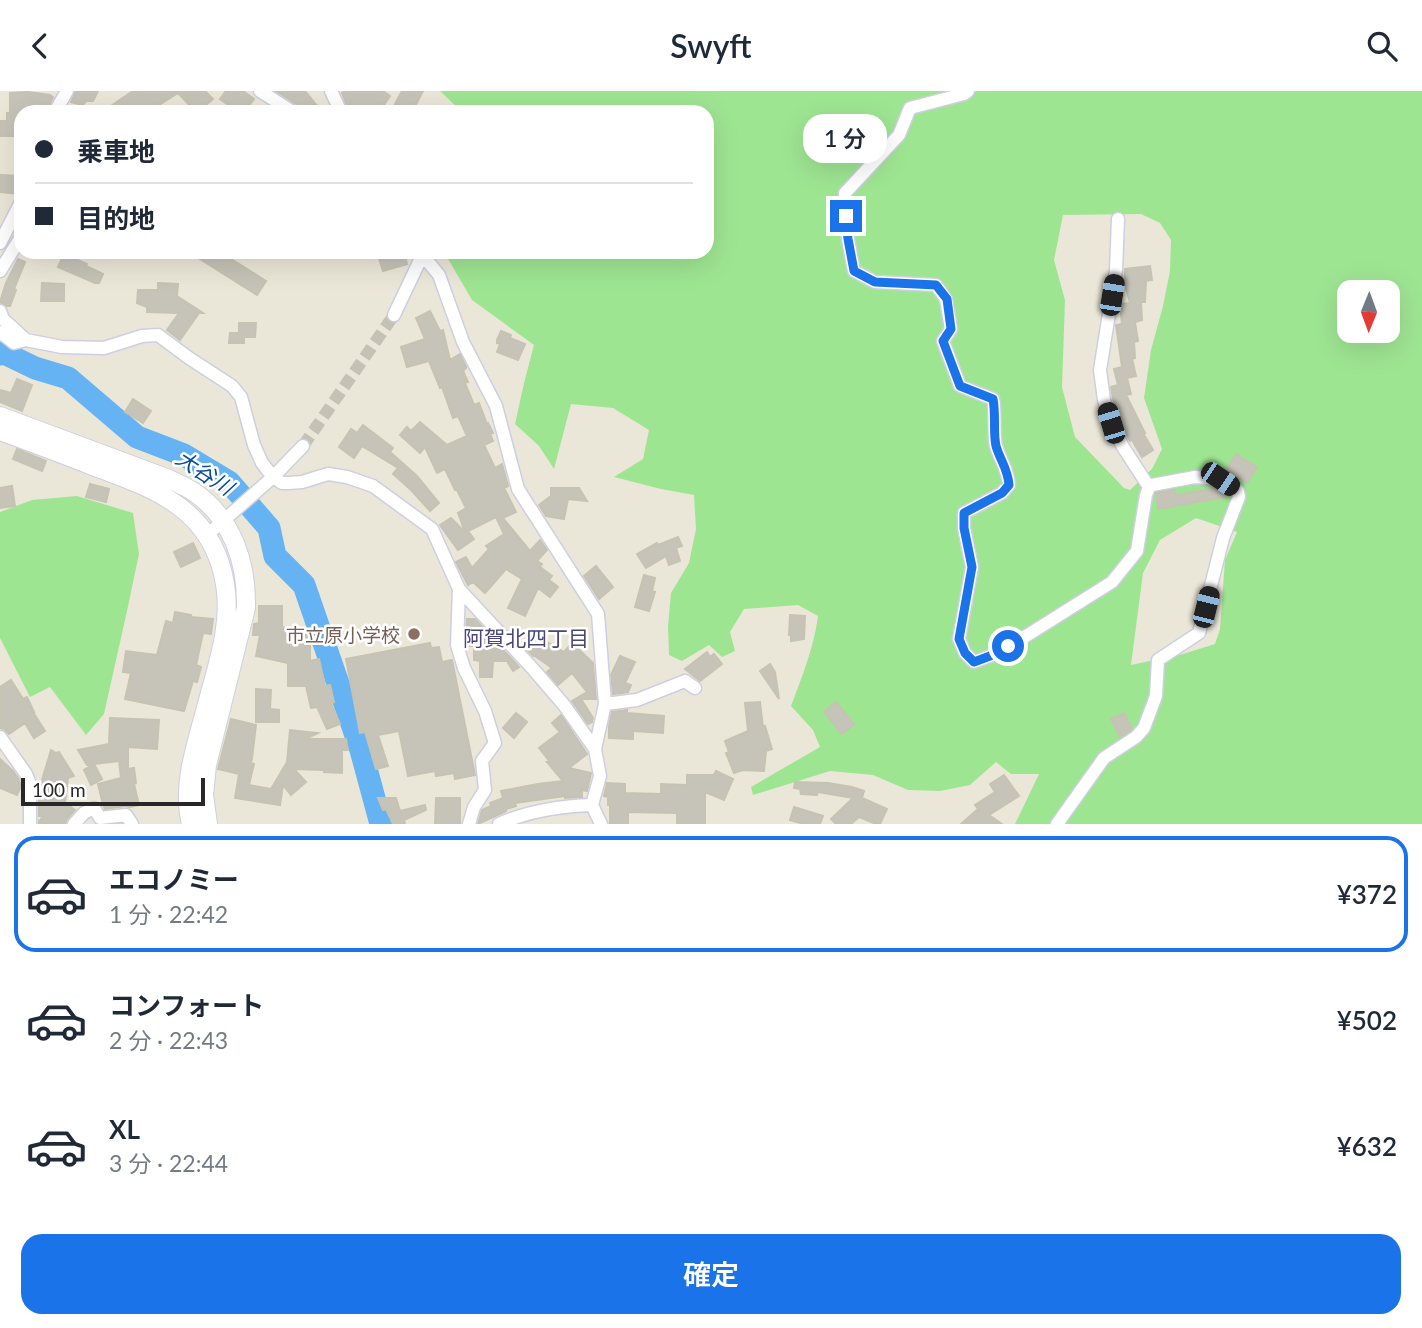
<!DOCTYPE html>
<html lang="ja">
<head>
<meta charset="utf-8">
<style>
	body { margin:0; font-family:Lato,"Noto Sans JP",sans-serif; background:#f6f6f7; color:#1f2937; height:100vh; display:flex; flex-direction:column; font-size:26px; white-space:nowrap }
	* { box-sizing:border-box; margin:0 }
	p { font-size:23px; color:#747a83 }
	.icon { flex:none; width:38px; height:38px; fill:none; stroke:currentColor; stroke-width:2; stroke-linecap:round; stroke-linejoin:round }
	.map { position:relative; height:733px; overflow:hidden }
	.drawer { display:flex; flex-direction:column; background:#fff; flex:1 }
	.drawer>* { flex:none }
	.hud { position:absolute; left:14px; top:14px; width:700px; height:154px; border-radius:21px; box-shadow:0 7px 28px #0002; display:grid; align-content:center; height:154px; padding:0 21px; background:#fff }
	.needle { width:46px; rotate:181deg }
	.tools { position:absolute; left:1337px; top:189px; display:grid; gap:14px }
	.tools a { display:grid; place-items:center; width:63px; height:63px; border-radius:14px; background:#fff; box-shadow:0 7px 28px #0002; font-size:35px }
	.scale { position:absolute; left:21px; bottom:18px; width:184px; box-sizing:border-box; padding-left:7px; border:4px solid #282828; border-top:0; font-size:19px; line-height:24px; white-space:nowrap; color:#282828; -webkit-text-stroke:5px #fff; paint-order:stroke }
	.end { position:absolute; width:32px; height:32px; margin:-16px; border:9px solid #1a73e8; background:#fff; box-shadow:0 0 0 4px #fff }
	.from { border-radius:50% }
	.bubble { position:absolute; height:49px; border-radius:21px; background:#fff; box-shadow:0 7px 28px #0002; font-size:23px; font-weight:600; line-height:49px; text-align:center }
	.car { position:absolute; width:21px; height:42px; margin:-21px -10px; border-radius:9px; box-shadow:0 0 5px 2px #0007; background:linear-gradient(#222 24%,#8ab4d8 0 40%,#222 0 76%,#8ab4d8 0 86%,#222 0) }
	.hud b { display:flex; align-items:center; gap:24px; height:66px; font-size:26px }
	.hud b+b { border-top:2px solid #e0e1e3 }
	.hud i { width:18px; height:18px; background:#1f2937 }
	ul { padding:12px 0 0; list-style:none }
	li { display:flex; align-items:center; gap:21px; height:116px; margin:0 14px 10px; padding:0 7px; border:4px solid transparent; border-radius:21px }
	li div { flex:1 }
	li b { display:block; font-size:26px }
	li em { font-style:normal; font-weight:600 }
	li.active { border-color:#1a73e8 }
	li>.icon { width:63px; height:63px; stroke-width:1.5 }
	.cta { display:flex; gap:14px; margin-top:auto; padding:14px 21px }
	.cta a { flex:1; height:80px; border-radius:21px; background:#1a73e8; color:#fff; font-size:28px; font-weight:600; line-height:80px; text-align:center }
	header { display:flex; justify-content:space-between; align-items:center; height:91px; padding:0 21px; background:#fff; font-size:32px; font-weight:600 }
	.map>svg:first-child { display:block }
	.green { fill:#9ee592; fill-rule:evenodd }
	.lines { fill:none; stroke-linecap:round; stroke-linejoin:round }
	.river { stroke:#65b3f3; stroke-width:23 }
	.building { fill:#c6c3b8; stroke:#c6c3b2; stroke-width:2 }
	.street-tunnel { stroke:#c4c1b5; stroke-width:12; stroke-dasharray:12 6; stroke-linecap:butt }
	.street-casing { stroke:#cecee2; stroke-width:15 }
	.secondary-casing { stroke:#cecee2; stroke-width:20 }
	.street { stroke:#fff; stroke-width:12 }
	.secondary { stroke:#fff; stroke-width:18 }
	.route { stroke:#1a73e8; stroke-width:9 }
	.education-dot { fill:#8d6e63; stroke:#fff; stroke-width:2.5 }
	.labels { text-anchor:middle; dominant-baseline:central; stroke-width:5; stroke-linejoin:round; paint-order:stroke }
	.education-label { font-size:19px; fill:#785e54; stroke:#fff; text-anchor:end }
	.water-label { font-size:21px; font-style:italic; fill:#074d9c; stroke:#fff }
	.neighbourhood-label { font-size:21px; fill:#47477a; stroke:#fff }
</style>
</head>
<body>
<header><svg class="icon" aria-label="back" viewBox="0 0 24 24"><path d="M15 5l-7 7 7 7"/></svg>Swyft<svg class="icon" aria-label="search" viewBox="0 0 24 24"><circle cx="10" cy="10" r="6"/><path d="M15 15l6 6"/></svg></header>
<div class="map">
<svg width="1422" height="733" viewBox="0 0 1422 733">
	<rect width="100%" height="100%" fill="#ebe7d8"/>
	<path class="green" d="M440,0H1422V733H1015L1039,683H1011L996,671L970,694L940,700L908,699L873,684L830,680L753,704L751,696L820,656L813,639L791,615C802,586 814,556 818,525L798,514L744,518L730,541L735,560L722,566L709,554L682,570L669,564L668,535L671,502L689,472L696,438L694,404L661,398L614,386L643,368L649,339L613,317L571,313L554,378L539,355L515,333L524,292L534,254L472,209L444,161H707V21H462ZM1141,123L1160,132L1171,149L1170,180L1163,215L1151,259L1144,307L1162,358L1152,378L1130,399L1124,397L1075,346L1062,296L1065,209L1054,169L1063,124ZM1349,201H1388V240H1349ZM1196,427L1237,441L1225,469L1220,538L1215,553L1183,563L1131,574L1143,482L1160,449Z
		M77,405L133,422L139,463L127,520L104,623L86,644L50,596L30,606L0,547V421L32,409Z"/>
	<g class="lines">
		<path class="river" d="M0,263L4,262L35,277L68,287L137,346L184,364L229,391L269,437L275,465L304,494L361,659L381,733"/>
	</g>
	<path class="building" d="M76,0H98L93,10H86L83,14L71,11Z
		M133,0H205L213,8L198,21H196L178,2L148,21H115L111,15Z
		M226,0H243L254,8L244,21H238L220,8Z
		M276,0H305L322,21H302L298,14Z
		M345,0H383L390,5L379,21H364L357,16L354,19L346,12L342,2Z
		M402,0H423L412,21L395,13Z
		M28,1L50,4L53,6L46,21H21V45H0V30H7V22H10V2Z
		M0,84L20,85L19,103L0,101Z
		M189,161H220L266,190L257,204Z
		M377,161H404L407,173L383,180Z
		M64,163L87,173L86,175L103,183L99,192H95L58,176Z
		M18,168L25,171L14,198L16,199L10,215H7L0,211L6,192Z
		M1150,175L1152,189L1146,190L1145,211H1141L1142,229L1135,231L1138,250L1134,251L1135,267L1132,268L1136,285L1127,287L1131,303L1126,304L1145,342H1143L1153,359L1142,366L1132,349L1130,350L1119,329L1113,307L1111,296L1118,294L1114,278L1122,276L1116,234L1122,233L1120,213L1130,212L1125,193V178Z
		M42,192L64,193V210H41Z
		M158,192L178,193L177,205L203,222H199L180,249L167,239L179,222L147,221V216L137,212L138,199H158Z
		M430,220L440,240L443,239L450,269L460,263L466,276V277L463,280L468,291L465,292L474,314L479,312L487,333L488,332L493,342L490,343L493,350L484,354L495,377L502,373L508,395L504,397L516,421L503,427L530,460L540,449L547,459L537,470L542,473L540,476L552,485L549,489L558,496L550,506L538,497L525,525L508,517L522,488L506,478L485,502L473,491L468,494L456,471L466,466L472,477L489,458L486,455L504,443L496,426L468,440L474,448L458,459L440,434L451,427L465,441L458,422L466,417L457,399H455L445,378L437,382L425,356L420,362L400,344L407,336L411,340L420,331L447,354L467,345L458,325L453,327L442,296L440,297L429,270L407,276L401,256L425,248L416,227Z
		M239,232H256L255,246H244V252H229L230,242H239Z
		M501,240L511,244L510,247L525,253L518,269L497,261L500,253L497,252V249Z
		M17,288L32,294L22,320L0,311V299L11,302Z
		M133,308L151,320L143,332L125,321Z
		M363,334L393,357L390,361L417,385L439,412L430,420L411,399L393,383L398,377L362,355L354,367L339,356L351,338L357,342Z
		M17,358L46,370L42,380L13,368Z
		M1236,363L1257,376L1247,392L1226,379Z
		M90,393L109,398L106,411L86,406Z
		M12,395L15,415L0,417V397Z
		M551,397H579L587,410L568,408L564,428L546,425L539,414L551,405Z
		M1217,397L1225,402L1226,406L1158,418L1156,402L1175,399L1176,404Z
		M678,446L682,455L676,457L680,470L669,474L666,465L646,477L637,463L657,452L658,454Z
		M193,452L200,467L181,476L174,461Z
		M596,475L613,496L599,508L584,485Z
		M644,484L655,487L652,500L655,501L649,520L635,516Z
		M259,515H282V536L293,538H307V555H310V570L319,568L325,595L330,594L334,611L331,612L340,633L327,638L317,616L311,617L306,595H288V572L256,565L260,544H253L254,533L259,532Z
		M175,521L191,524L190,526L213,528L211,543L203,542L196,574L201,576L197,591L193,590L184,620L125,608L131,582L123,581L126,560L157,564L166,530L173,532Z
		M790,524L805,525L804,548L791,550V544H789Z
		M467,528H475L519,576L513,580L507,570H493L492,586H480V570L474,569V555H469V542H466Z
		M532,542L564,561L572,552L593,572L596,608H581L593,627L592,631L588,633L572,610L587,601L572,582L558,594L547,581L552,577L535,565H533L525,556Z
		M430,552L431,557L439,556L442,571L452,569L475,684L455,688L454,682L436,685L435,680L408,685L399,640L378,644L388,675L376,678L365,641L360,642L346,568Z
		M707,561L710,566L714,563L722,573L700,590L685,578Z
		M620,565L635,571L625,592L631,594L628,601L613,603L611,584Z
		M770,573L775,581L779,608L760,580Z
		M11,589L23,608L27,606L34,621H33L45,640L34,647L25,632L9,643L4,638L0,637V596Z
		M256,598L271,599L270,618L279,619V631H256Z
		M760,611L763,636L765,635L772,658L766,660L764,680L743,679L734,682L726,662L729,661L725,650L748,640L745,612Z
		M836,611L854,633L842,643L824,621Z
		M627,619V622L664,625L663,642L633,640V648L609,647V635L612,621Z
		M516,622L527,631L514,647L503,637Z
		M1124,622L1132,638L1120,646L1111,628Z
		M561,624L587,663L569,677L591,682L587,700L582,699V706L565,707V705L515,712L516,715L506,718V720L478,733L482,719L491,715L490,712L503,707L501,700L538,693L563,690L547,671H550L539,657L560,641L552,632Z
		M110,627L159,629L157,658L128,656V678L134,677L136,692L134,693L139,714L130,716L125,715L105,718L103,714L98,693L121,687L119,670L94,673L102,688L91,694L84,679L94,673L87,674L78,659L109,653Z
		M231,628L256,634L252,667L251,672L254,673L249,694L271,698L287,671L290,639L318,642L305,648H346L348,659H342V682L324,681V679L294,678L306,691L291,704L283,694L280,714L235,707L239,683L218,678Z
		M51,659L56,662L59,661L74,685L68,687L65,712L75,719L67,728L65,733H39V730L43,726L39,725V699Z
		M0,668L13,680L18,687L21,695L17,704L0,697Z
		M716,680L733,688L724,709L705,701V733H677V722L628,721V733H610V714H608V706L604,705L607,692L625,693V702L661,703V693L687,694V684H714Z
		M1004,684L1019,705L989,724L1002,733H961L978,718L975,714L995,701L990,693Z
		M795,691L828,692L852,696L864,700L862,707L887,718L880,733H876L859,726L851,733H836L831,728L853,707L818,701L817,704L801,703L800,698L794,697Z
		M378,707H396L400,720L425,714L426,719L404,729L405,733H393L386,718L383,719Z
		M436,707H460V733H435Z
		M794,716L823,725L820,733H804L790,729Z"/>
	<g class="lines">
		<path class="street-tunnel" d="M303,355L394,224"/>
		<defs>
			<path id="street" d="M260,0L293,21
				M331,0L340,19L345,21
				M968,0L964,3L910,17L899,44L845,102L848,148L854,180L875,191L936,194L946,208L951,238L943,250L960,295L993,308C996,323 993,342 996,355C1000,369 1008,378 1009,394L1002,402L964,422V437L972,476L959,548L965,562L974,571L990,565L1026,545L1112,491L1137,460L1146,404L1149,396L1152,394L1195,386L1220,388L1238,400L1239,406L1223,447L1199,542L1158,569L1156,605L1144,637L1136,646L1104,667L1057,733
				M55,21L67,0
				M1118,128L1116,179L1100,279L1104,309L1111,332L1123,356L1149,396
				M0,152L21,111
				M420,161L439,184L463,251L496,315L518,398L598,523L605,613L595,658L600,685L592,714L601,733
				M0,180L21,146
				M0,220L3,228L26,249
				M394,224L422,165
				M0,241L14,252L26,249L62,256L104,257L142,245L158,244L189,267L232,295L241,306L254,354L262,372L273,386L282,392H289L302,391L328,383L347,386L373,395L432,438L459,498L534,579L564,614L595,658
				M207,444L273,386L303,355
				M459,498L457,554L464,577L485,620L495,652L482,670L485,699L474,716L469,733
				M605,613L637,609L685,590L695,597
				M0,646L26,683L30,693V733
				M74,733L84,722L94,717L100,727L126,724L132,733
				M499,733C528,720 560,715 592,714"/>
			<path id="secondary" d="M0,325L169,388C177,392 186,396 194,401C233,428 247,472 246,517L207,674L204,704L208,733
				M0,340C30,351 60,362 90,374C153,397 213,417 225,493C232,533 217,575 207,613C197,651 181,694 191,733"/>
		</defs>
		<use href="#street" class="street-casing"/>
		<use href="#secondary" class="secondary-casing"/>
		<use href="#street" class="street"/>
		<use href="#secondary" class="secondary"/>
	</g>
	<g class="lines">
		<path class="route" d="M846,125L848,148L854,180L875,191L936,194L947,208L951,238L943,250L960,295L993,308C996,323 993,342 996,355C1000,369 1008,378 1009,394L1002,402L964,422V437L972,476L959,548L965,562L974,571L990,565L1008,555"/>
	</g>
	<circle class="education-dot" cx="414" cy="543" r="7"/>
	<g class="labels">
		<g class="education-label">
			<text x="400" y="543">市立原小学校</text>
		</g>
		<g class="water-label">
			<text transform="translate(205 381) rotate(33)">大谷川</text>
		</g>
		<g class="neighbourhood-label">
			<text x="526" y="546">阿賀北四丁目</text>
		</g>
	</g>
</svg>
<div class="tools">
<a><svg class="needle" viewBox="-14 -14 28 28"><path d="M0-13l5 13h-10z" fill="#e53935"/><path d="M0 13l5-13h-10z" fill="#747a83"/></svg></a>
</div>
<div class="scale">100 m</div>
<i class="end from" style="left:1008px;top:555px"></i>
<i class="end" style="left:846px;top:125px"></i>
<div class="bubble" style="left:803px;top:23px;width:84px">1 分</div>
<i class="car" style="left:1112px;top:204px;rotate:9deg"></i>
<i class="car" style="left:1111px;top:332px;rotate:343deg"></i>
<i class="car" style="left:1220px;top:388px;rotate:124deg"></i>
<i class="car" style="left:1206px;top:516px;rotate:14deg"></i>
<div class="hud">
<b><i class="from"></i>乗車地</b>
<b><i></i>目的地</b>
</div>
</div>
<section class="drawer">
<ul>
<li class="active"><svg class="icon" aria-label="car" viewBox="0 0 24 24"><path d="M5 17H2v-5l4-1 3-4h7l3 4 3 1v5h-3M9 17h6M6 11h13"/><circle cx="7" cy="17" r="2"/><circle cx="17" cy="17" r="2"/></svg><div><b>エコノミー</b><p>1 分 · 22:42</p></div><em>¥372</em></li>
<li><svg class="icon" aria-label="car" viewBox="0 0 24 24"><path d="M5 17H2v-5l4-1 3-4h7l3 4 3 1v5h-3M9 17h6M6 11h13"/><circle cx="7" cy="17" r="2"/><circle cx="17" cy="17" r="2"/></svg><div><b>コンフォート</b><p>2 分 · 22:43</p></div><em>¥502</em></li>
<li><svg class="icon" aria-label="car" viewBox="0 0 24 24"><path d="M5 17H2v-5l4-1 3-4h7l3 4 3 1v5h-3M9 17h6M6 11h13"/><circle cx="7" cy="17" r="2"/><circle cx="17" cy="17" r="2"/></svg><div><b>XL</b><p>3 分 · 22:44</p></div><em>¥632</em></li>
</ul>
<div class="cta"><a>確定</a></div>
</section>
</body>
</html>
